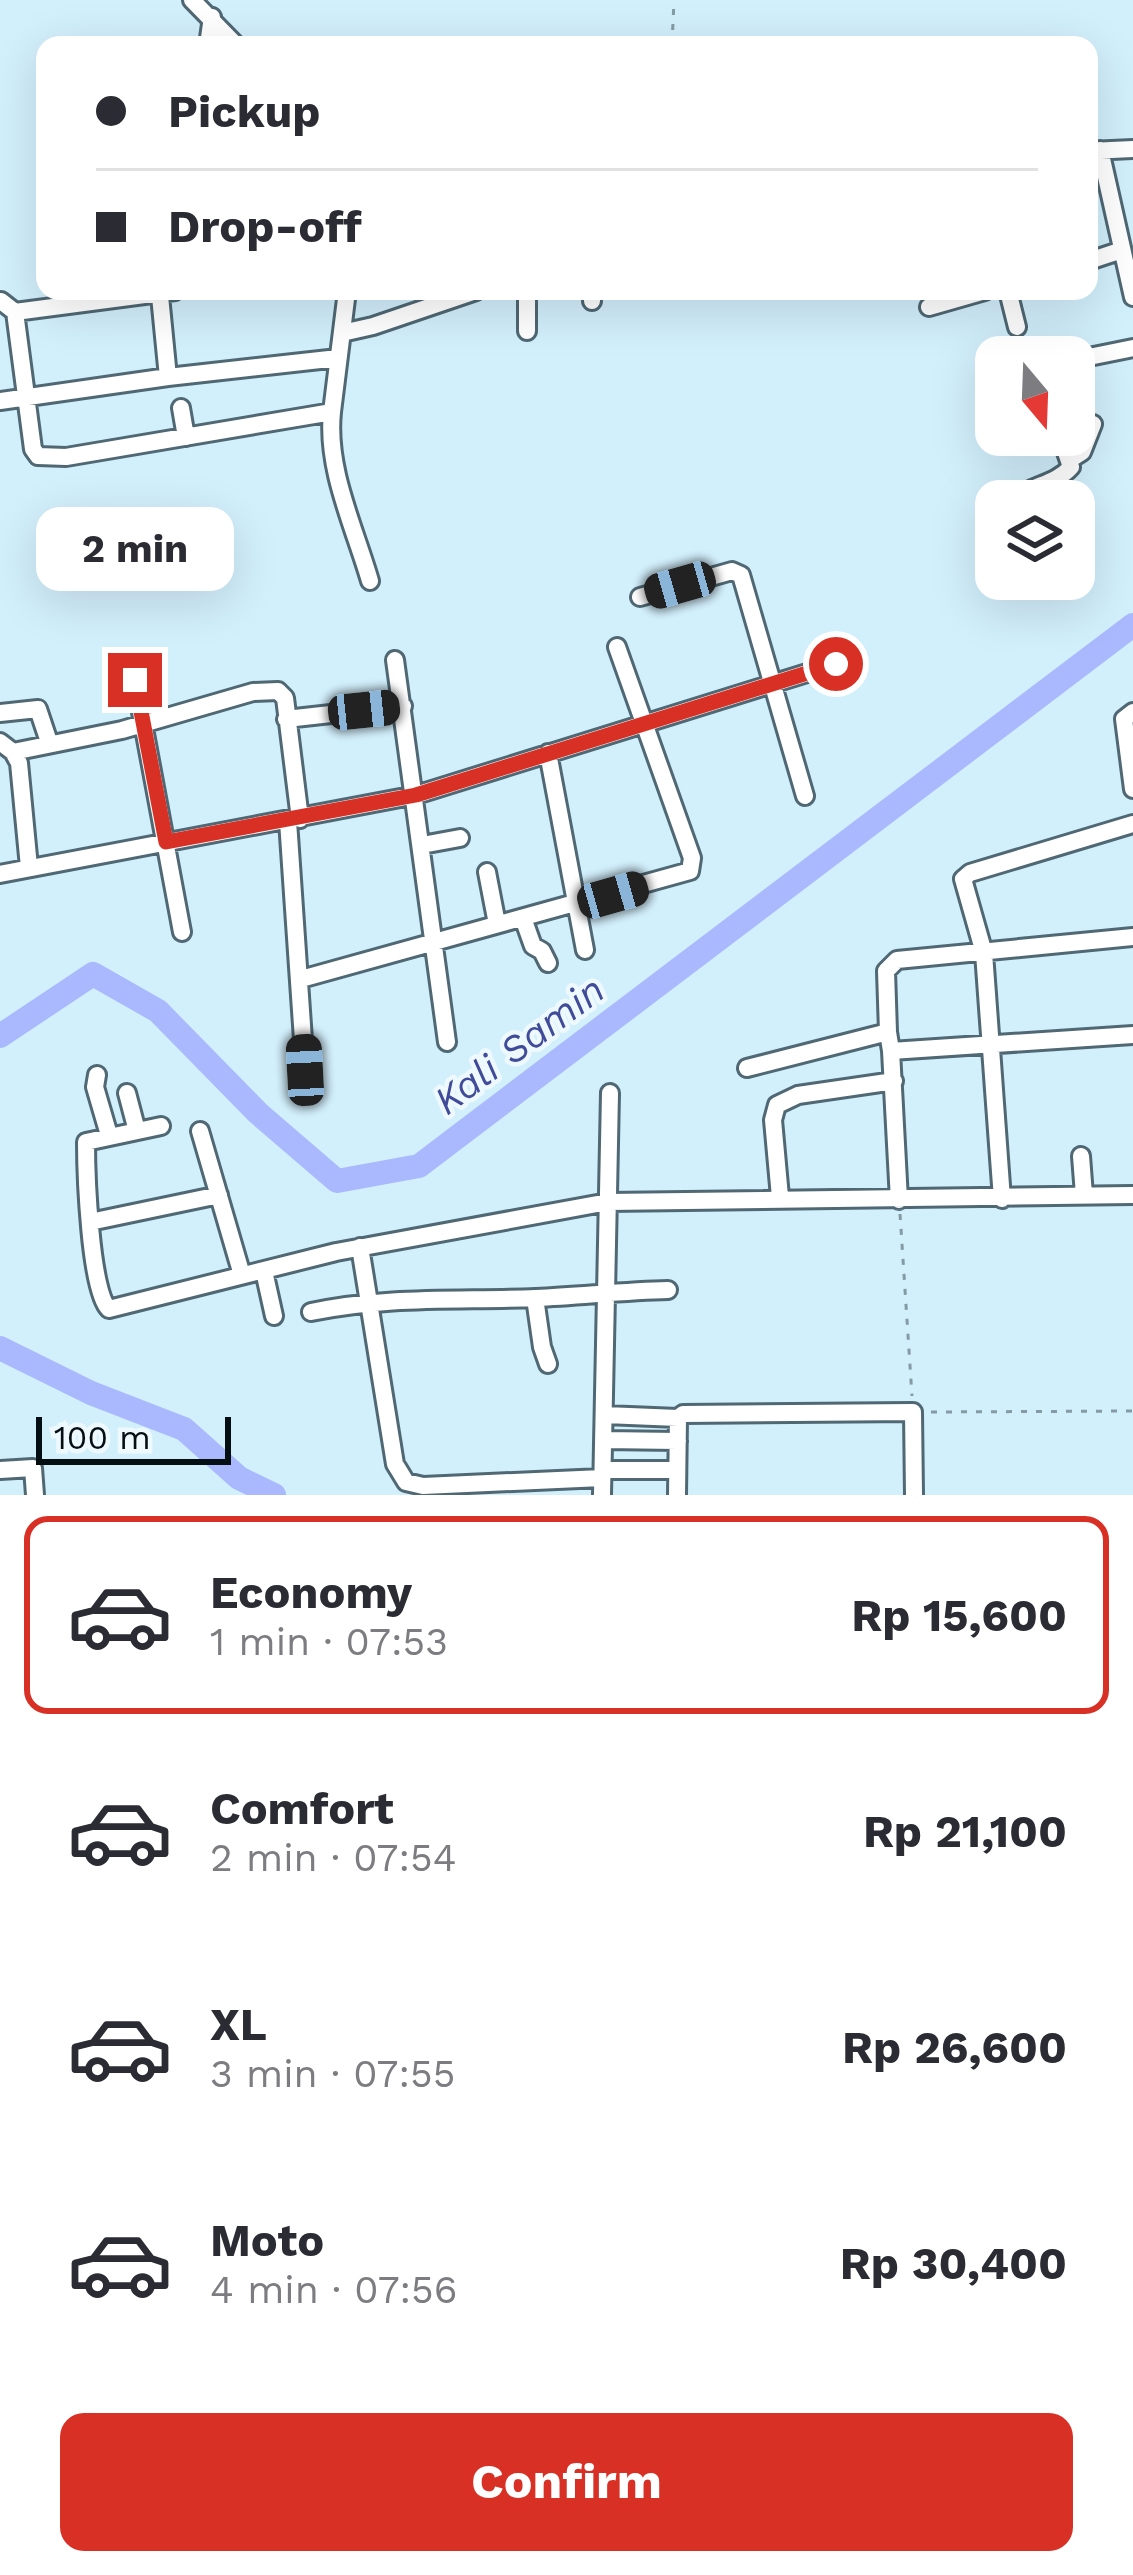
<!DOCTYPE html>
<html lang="en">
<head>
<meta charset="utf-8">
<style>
	body { margin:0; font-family:"Work Sans",sans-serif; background:#f2f2f3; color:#2b2b33; height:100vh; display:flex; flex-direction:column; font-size:45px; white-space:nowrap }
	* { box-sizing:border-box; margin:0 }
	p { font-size:39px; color:#7c7c81 }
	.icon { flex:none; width:66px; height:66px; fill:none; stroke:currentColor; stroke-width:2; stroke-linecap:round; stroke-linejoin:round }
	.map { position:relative; height:1495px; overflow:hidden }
	.side { display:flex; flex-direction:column; background:#fff; flex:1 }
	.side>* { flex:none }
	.hud { position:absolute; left:36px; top:36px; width:1062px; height:264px; border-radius:24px; box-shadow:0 12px 48px #0002; display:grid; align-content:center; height:264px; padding:0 60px; background:#fff }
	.needle { width:78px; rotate:161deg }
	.fabs { position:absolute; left:975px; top:336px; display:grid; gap:24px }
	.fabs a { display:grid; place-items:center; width:120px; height:120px; border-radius:24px; background:#fff; box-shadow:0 12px 48px #0002; font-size:60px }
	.scale { position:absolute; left:36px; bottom:30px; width:195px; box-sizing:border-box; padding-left:12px; border:6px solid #050e12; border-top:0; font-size:33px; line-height:42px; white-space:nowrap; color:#050e12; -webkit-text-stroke:9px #eef9fe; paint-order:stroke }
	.end { position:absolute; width:54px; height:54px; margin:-27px; border:15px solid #d93025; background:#fff; box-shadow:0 0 0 6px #fff }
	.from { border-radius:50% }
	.bubble { position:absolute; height:84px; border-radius:24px; background:#fff; box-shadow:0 12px 48px #0002; font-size:39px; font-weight:700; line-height:84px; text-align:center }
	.car { position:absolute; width:36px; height:72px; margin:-36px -18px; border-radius:15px; box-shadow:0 0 9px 3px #0007; background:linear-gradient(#222 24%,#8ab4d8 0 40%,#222 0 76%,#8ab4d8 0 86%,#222 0) }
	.hud b { display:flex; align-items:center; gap:42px; height:114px; font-size:45px }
	.hud b+b { border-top:3px solid #e1e1e2 }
	.hud i { width:30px; height:30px; background:#2b2b33 }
	ul { padding:21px 0 0; list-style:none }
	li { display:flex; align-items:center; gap:36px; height:198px; margin:0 24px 18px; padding:0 36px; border:6px solid transparent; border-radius:24px }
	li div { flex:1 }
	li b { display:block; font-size:45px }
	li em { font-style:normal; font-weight:700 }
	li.on { border-color:#d93025 }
	li>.icon { width:108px; height:108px; stroke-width:1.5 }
	.primary-button { display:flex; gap:24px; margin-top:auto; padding:24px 60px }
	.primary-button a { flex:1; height:138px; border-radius:24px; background:#d93025; color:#fff; font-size:48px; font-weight:700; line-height:138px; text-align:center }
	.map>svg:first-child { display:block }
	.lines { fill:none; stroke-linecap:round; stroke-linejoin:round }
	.river { stroke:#aab9fd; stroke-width:24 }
	.minor-casing { stroke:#4f6874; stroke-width:22 }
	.path { stroke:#859ba4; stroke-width:3; stroke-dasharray:6 9; stroke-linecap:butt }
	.minor { stroke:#fff; stroke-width:16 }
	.route { stroke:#d93025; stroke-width:15 }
	.labels { text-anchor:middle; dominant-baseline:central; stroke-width:9; stroke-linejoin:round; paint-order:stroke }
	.water-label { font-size:39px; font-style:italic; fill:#404b9a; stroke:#eef9fe }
</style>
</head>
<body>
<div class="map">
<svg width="1133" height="1495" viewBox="0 0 1133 1495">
	<rect width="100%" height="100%" fill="#d2effc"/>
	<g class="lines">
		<path class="river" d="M0,1036L93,974L158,1011L258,1113L337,1181L419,1166L1133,625
			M0,1348L91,1393L184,1429L239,1478L274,1495"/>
		<defs>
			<path id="minor" d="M192,0L236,45
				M208,45L212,17
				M1100,150L1133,297
				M1090,151L1133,149
				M1089,261L1122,250
				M527,291V331
				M1008,291L1017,327
				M160,296L168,377L338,358
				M1,301L15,312L175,291
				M592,301V291
				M929,307L985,291
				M15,312L33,449L38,456L66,457L332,412L347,291
				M342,333L373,326L476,291
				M1074,360L1133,348
				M0,401L168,377
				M181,408L186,437
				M332,412C326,469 354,526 370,581
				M1071,459L1082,452L1093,424
				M1013,501C1030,485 1055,485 1071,467L1060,435
				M991,539L996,530
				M640,597L732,571L741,575L805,796
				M395,660L447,1042
				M135,680L182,932
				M1133,712L1124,719L1133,789
				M0,713L38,709L49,742
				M286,719L403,706
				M0,742L13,752L19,763L29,867
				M13,752L122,730L253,692L278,691L285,698L300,819
				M548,753L585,950
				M288,821L305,1069
				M422,845L460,838
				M487,872L497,924
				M0,874L416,795L836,664
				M523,918L533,946L542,951L548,963
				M301,979L690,871L692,858L617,647
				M888,1032L886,971L897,960L1133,937
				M891,1051L899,1200
				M747,1068L888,1032L891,1051L1133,1035
				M97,1075L95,1087L109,1135
				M127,1093L137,1131
				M161,1126L86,1142C86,1172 90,1292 109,1309L336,1252L608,1202L1133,1195
				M200,1131L242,1275
				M1081,1156L1084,1195
				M780,1197L773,1120L777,1105L798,1095L894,1081
				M1002,1199L984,953L963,879L970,873L1133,824
				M90,1222L219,1195
				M360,1247L395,1464L406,1482L423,1486L602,1478
				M264,1271L274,1316
				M535,1298L542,1347L548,1364
				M311,1312C388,1296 458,1301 536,1298C581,1296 624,1291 668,1290
				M605,1415L678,1418
				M604,1440L678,1441
				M0,1470L33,1468L35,1495
				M603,1470H677
				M602,1495L610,1093
				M677,1495L678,1418L683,1414L913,1412L914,1495"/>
		</defs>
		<use href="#minor" class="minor-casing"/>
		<path class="path" d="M672,45L674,0
			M900,1214L912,1396
			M931,1412L1133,1411"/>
		<use href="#minor" class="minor"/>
	</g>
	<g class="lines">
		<path class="route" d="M135,680L166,842L416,795L836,664"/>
	</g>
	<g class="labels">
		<g class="water-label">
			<text transform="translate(519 1045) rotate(-37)">Kali Samin</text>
		</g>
	</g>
</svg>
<div class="fabs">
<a><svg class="needle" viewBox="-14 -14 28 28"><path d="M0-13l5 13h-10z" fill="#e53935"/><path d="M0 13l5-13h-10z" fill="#7c7c81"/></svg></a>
<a><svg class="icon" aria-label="layers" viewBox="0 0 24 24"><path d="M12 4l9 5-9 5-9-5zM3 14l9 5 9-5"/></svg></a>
</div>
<div class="scale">100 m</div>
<i class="end from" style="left:836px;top:664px"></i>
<i class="end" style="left:135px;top:680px"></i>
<div class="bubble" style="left:36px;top:507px;width:198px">2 min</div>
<i class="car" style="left:680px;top:585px;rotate:254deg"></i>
<i class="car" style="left:364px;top:710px;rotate:84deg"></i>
<i class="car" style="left:613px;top:895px;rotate:74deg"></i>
<i class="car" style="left:305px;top:1070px;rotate:357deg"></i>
<div class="hud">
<b><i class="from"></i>Pickup</b>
<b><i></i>Drop-off</b>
</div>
</div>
<section class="side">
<ul>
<li class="on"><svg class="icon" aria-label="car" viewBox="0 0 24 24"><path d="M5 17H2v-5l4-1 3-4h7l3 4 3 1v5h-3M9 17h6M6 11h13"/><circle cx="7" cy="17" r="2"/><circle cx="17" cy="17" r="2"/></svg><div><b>Economy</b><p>1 min · 07:53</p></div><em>Rp 15,600</em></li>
<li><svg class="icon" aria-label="car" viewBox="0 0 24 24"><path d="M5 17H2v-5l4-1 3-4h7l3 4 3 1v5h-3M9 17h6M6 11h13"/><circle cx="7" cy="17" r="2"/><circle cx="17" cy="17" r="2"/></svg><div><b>Comfort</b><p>2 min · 07:54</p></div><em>Rp 21,100</em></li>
<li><svg class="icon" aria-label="car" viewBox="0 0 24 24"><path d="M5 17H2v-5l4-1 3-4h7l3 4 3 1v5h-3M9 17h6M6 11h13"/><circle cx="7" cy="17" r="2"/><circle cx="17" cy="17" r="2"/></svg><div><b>XL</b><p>3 min · 07:55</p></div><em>Rp 26,600</em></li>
<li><svg class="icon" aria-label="car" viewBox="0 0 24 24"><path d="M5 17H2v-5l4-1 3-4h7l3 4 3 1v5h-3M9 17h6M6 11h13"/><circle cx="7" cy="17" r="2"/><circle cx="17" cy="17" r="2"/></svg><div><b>Moto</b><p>4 min · 07:56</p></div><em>Rp 30,400</em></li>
</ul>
<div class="primary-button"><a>Confirm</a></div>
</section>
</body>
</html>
